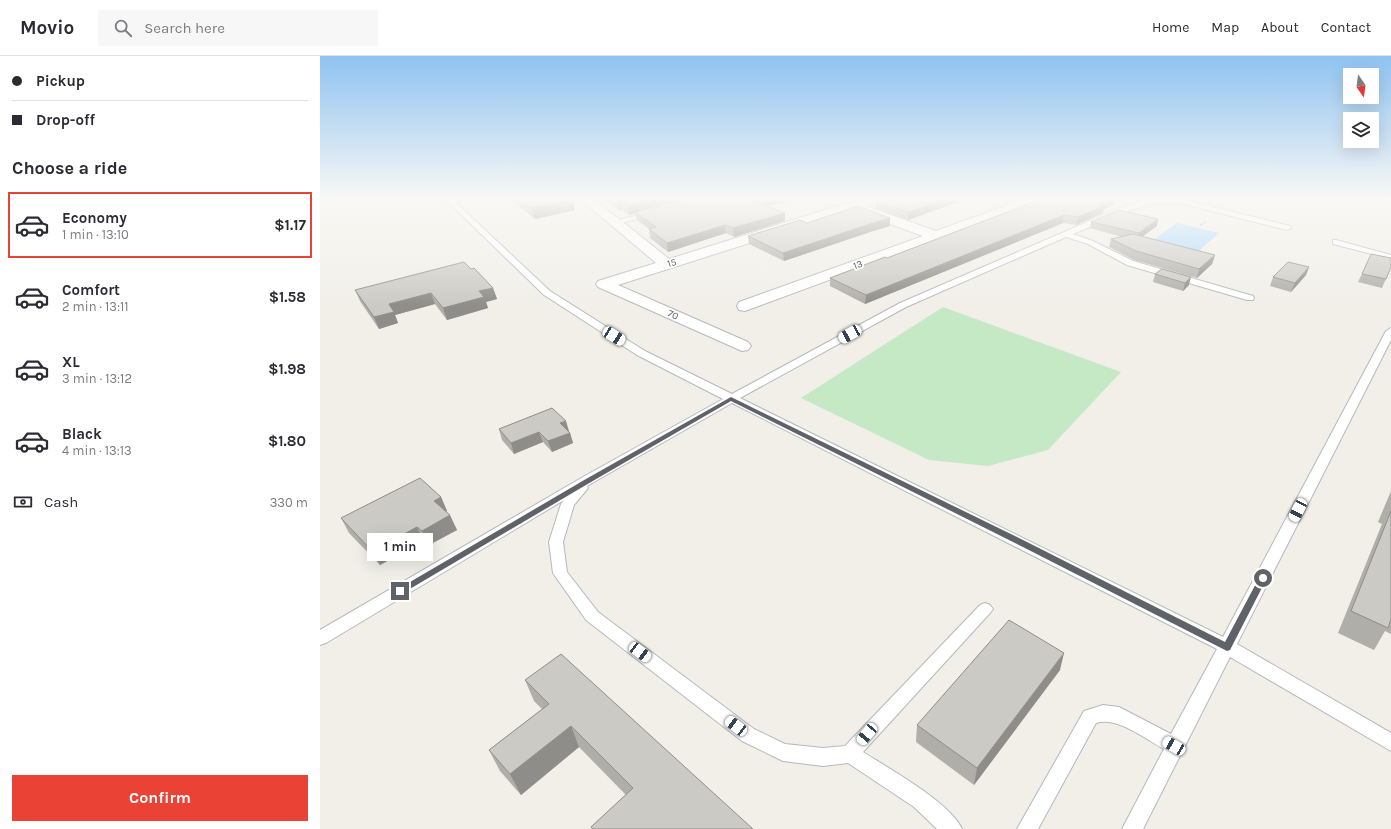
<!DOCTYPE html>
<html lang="en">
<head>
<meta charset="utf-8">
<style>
	body { margin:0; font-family:Karla,sans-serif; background:#f7f7f7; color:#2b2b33; height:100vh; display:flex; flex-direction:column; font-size:15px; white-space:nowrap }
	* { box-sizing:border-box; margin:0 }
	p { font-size:13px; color:#7c7c81 }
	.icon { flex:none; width:22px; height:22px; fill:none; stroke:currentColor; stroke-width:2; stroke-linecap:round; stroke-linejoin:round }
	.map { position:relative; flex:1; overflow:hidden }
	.drawer { display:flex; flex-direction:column; background:#fff; width:320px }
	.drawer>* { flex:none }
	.banner { display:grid; align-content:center; height:88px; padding:0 12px; background:#fff }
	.needle { width:26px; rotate:166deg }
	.tools { position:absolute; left:1023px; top:12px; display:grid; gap:8px }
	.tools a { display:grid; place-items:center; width:36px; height:36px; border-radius:0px; background:#fff; box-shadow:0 4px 16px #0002; font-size:20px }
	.end { position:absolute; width:18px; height:18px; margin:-9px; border:5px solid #5f6368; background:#fff; box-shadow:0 0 0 2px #fff }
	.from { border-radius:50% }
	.bubble { position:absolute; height:28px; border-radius:0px; background:#fff; box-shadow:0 4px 16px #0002; font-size:13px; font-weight:700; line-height:28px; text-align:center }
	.car { position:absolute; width:12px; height:24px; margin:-12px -6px; border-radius:5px; box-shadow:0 0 3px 1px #0007; background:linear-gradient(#fff 24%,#345 0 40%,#fff 0 76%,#345 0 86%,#fff 0) }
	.banner b { display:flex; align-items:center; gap:14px; height:38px; font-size:15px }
	.banner b+b { border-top:1px solid #e1e1e2 }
	.banner i { width:10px; height:10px; background:#2b2b33 }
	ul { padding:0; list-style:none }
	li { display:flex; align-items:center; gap:12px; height:66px; margin:0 8px 6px; padding:0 4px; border:2px solid transparent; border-radius:0px }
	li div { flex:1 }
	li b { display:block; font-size:15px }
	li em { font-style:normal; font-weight:700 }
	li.current { border-color:#ea4335 }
	li>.icon { width:36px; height:36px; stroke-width:1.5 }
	h2 { padding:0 12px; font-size:18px; line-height:48px }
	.pay { display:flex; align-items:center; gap:10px; height:44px; padding:0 12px; font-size:15px }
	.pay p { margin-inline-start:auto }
	.action { display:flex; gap:8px; margin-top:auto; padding:8px 12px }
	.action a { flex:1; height:46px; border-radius:0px; background:#ea4335; color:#fff; font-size:16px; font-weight:700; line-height:46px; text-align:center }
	header { display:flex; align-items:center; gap:24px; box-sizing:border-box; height:56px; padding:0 20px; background:#fff; border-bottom:1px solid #e1e1e2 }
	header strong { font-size:19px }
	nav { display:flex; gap:22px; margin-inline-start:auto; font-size:14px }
	.search { width:280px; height:36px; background:#f7f7f7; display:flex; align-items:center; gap:10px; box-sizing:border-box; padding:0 14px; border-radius:0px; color:#7c7c81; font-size:15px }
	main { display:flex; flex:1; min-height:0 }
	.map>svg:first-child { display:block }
	.green { fill:#c5e8c5 }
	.water { fill:#aadaff }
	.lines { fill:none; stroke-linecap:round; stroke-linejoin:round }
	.service-casing { stroke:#b5b8bc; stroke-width:2 }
	.minor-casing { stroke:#b5b8bc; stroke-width:2 }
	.path { stroke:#9cc7a9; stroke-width:1.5; stroke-dasharray:2.5 1.5; stroke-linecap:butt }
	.service { fill:#fff; fill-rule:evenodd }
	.minor { fill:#fff; fill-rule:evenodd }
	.wall { fill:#afaea9 }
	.shaded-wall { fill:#8f8d8a }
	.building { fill:#cccac5; stroke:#8f8d8a }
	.route { fill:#5f6368 }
	.labels { text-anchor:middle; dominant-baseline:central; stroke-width:3.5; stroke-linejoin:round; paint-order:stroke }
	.far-street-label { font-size:10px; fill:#5f6368; stroke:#fff }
</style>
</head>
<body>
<header>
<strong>Movio</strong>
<div class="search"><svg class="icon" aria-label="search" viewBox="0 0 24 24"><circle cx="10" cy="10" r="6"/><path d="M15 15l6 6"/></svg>Search here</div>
<nav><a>Home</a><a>Map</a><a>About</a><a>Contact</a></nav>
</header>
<main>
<section class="drawer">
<div class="banner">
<b><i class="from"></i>Pickup</b>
<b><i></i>Drop-off</b>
</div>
<h2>Choose a ride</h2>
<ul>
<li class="current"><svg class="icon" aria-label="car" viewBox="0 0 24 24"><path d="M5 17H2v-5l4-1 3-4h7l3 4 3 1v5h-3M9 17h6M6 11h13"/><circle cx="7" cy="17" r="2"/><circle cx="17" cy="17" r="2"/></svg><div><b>Economy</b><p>1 min · 13:10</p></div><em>$1.17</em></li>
<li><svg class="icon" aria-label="car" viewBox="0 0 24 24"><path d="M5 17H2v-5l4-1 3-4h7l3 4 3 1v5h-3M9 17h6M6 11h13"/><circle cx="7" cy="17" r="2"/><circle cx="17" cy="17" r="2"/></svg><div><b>Comfort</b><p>2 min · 13:11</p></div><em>$1.58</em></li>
<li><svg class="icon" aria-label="car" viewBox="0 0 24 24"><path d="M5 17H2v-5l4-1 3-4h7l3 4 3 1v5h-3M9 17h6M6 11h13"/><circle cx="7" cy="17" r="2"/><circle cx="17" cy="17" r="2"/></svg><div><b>XL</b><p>3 min · 13:12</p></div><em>$1.98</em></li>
<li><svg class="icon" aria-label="car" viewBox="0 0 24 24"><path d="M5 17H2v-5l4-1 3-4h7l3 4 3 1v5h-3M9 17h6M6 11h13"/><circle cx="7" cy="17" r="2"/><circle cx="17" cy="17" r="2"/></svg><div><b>Black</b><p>4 min · 13:13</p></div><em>$1.80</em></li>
</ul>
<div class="pay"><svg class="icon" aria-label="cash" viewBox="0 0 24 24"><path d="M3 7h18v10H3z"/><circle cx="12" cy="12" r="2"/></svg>Cash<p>330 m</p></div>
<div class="action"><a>Confirm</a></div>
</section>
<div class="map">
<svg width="1071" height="773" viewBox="0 0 1071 773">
	<rect width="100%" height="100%" fill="#f1efe8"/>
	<path class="green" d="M623,251L801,316L728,394L668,410L609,404L481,342Z"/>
	<path class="water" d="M857,167L899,177L874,199L829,187Z"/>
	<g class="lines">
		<defs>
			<path id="service" d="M124,142H131L230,235L325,295L412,338L580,247L797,153L830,143H860L970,170L971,172L967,174L860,147H831L803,157L753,178L773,185L813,205L933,240L934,242L933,244H927L807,209L768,188L746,181L586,251L420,342L903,581L1066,275L1071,272V284L917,588L1071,677V695L910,601L823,773H802L844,693C825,683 797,660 776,667L718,773H697L764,655L783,649L799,651L851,678L897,593L412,347L267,430L268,432L254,449L243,486L247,516L278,556L434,673L465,688L503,692L525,690L660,549L665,547L670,549L673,553L670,557L543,696C568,712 631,747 642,773H617L594,751L528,707L503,710L463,705L422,685L266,564L233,517L229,486L241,448L244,444L6,587L0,589V574L263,421L403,343L317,299L224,239Z
				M331,155L335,157L334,159L296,168L292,166Z
				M1013,184H1016L1071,199V203L1013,188Z"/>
			<path id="minor" d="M259,142H273L349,203L543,142H563L561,145L545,150L616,175L707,142H725L723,145L425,255L419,254L417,250L419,246L603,180L537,156L536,153L298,229L428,286L431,290L428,294L422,295L278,231L276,228L278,225L336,207Z"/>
		</defs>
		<use href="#service" class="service-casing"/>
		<use href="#minor" class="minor-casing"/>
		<path class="path" d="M880,169L887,165"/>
		<use href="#service" class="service"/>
		<use href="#minor" class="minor"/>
	</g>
	<path class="wall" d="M189,142H250L253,144L255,154L215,163Z
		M284,142H475V143L447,150L465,165L414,181L406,177L348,196L330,182L329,173L317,164L315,157L309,159L302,154H299Z
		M564,142H638V146L588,164L556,153V145Z
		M724,142H795L794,148L784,153L783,157L756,169L743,167L545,248L510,230V222L567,202Z
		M771,166L837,170L822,181L895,199L892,208L877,222L814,204L789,191L791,183L802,181L770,172Z
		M487,167L570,170L550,176L464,205L429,188L428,180Z
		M989,211L986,219L971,236L950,230L953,221Z
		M1071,211L1062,232L1038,226L1042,218Z
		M151,213L173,232L177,243L166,246L168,252L127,264L115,248L75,259L78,267L59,273L40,245L35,234Z
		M842,213L869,229L863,235L833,226L835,218Z
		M179,373L249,375L248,376L250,377L253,387L232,396L223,386L194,398L182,384Z
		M1071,435V578L1065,575L1054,594L1018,577L1062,468L1058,466Z
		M121,441L127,455L126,456L137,474L109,489L104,485L60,509L29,477L21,462Z
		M740,614L654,729L596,686L597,669Z
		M205,624L433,773H272L271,771L306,739L259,691L201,739L180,715L169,694L222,653L214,645Z"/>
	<path class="shaded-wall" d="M341,142H377L315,156V157L309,159L308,150Z
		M443,142H475V143L435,153L434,145Z
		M628,142H638V146L588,164V156Z
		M792,142H795L794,148L784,153L783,157L756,169L758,161L778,148Z
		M253,144L255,154L215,163L212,152Z
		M301,145L302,154H299L298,146Z
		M465,157V165L414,181L413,172Z
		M744,159L743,167L545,248L546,239Z
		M570,162V170L550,176L464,205L463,197L550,168Z
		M838,163L837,170L817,184L819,177Z
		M405,169L406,177L348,196L347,187Z
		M895,199L892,208L877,222L879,213Z
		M989,211L986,219L971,236L975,227Z
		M871,221L869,229L863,235L865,227Z
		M173,232L177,243L166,246L168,252L127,264L123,252L159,235Z
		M111,237L115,248L75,259L78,267L59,273L54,261L69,248Z
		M246,365L249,375L243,378L240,367Z
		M219,376L223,386L194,398L191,387Z
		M250,377L253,387L232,396L228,385Z
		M121,441L127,455L120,459L114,445Z
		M130,459L137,474L109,489L102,475Z
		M97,471L104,485L60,509L52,495Z
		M744,597L740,614L654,729L657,712Z
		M251,670L259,691L201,739L190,718Z"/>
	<path class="building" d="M199,142H250L253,144L212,152Z
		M293,142H341L308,150L301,145L298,146Z
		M368,142H443L434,145L465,157L413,172L405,169L347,187L329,173L336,171L315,156Z
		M564,142H628L588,156L556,145Z
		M724,142H792L778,148L784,150L758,161L744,159L546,239L510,222L565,201L567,202Z
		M538,150L570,162L550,168L463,197L428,180L480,164L487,167Z
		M799,154L838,163L819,177L771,166Z
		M813,178L895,199L879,213L816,195L791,183Z
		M1051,198L1071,202V211L1066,223L1042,218Z
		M144,206L151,213L154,212L173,232L159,235L164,241L123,252L111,237L69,248L74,256L54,261L35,234Z
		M968,206L989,211L975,227L953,221Z
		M842,213L871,221L865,227L835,218Z
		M232,352L246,365L240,367L250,377L228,385L219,376L191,387L179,373Z
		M100,422L121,441L114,445L130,459L102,475L97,471L52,495L21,462Z
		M1071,455V563L1068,572L1031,555Z
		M689,564L744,597L657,712L597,669Z
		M241,598L433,773H273L271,771L313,732L251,670L190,718L169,694L229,648L205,624Z"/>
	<linearGradient id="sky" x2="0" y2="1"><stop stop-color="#8fc3f1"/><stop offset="0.57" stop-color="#f9f8f5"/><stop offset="1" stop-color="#f9f8f5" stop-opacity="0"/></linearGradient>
	<rect width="1071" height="250" fill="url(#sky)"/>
	<path class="route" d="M411,341L703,484L905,586L940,520L943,519L947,522L910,594L907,595L697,488L411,345L271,426L83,537H78L76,535L78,533L266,423Z"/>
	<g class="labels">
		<g class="far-street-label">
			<text transform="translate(352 207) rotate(-17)">15</text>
			<text transform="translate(538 209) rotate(-20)">13</text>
			<text transform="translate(353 259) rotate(24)">70</text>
		</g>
	</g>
</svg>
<div class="tools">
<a><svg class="needle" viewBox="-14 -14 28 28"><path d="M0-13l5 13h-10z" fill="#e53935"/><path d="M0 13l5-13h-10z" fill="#7c7c81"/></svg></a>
<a><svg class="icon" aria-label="layers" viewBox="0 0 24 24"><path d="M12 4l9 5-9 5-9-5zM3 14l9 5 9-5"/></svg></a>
</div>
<i class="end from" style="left:943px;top:522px"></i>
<i class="end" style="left:80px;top:535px"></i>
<div class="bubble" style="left:47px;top:477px;width:66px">1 min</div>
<i class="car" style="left:530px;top:278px;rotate:241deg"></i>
<i class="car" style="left:294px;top:280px;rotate:122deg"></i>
<i class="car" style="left:978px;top:454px;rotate:207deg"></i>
<i class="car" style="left:320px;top:596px;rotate:127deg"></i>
<i class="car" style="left:416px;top:670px;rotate:307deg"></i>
<i class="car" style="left:547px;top:678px;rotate:220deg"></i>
<i class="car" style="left:854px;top:690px;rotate:300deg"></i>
</div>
</main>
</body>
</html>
